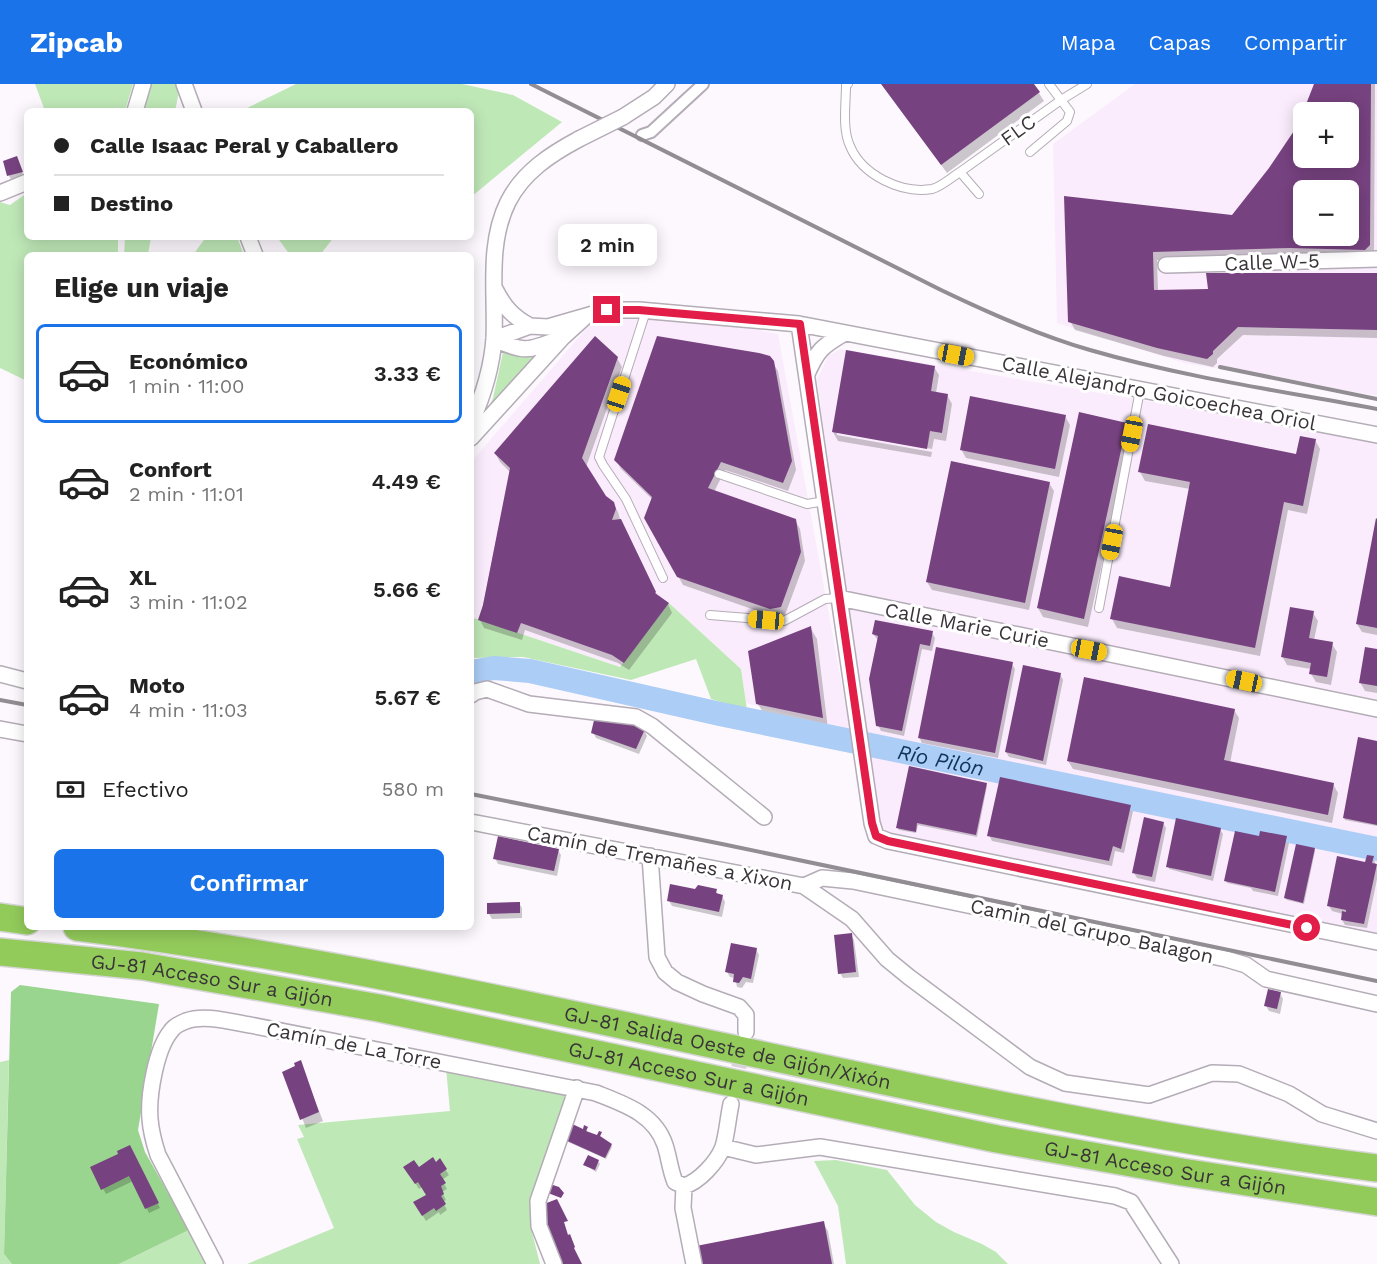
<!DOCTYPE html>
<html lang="es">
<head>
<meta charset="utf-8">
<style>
	body { margin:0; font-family:"Work Sans",sans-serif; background:#f6f6f6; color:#222; height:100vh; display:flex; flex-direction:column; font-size:22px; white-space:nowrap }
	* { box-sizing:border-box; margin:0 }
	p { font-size:20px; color:#767676 }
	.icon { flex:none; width:33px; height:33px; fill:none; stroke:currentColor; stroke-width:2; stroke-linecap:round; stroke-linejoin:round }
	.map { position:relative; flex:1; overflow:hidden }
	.drawer { position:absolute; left:24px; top:168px; width:450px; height:678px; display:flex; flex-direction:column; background:#fff; border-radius:9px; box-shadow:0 3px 15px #0003 }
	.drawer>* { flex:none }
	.top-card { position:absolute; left:24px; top:24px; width:450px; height:132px; border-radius:9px; box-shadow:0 3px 15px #0003; display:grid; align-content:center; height:132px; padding:0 30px; background:#fff }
	.fabs { position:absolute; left:1293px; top:18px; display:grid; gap:12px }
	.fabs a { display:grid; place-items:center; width:66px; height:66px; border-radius:9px; background:#fff; box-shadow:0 3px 15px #0003; font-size:30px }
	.end { position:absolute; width:27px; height:27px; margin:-14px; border:8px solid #e11d48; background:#fff; box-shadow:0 0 0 3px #fff }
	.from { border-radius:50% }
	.bubble { position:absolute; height:42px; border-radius:9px; background:#fff; box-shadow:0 3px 15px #0003; font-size:20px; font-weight:600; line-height:42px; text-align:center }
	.car { position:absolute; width:18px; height:36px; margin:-18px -9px; border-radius:8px; box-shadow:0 0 4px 2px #0007; background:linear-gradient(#f5c518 24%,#345 0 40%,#f5c518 0 76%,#345 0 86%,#f5c518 0) }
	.top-card b { display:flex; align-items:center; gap:21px; height:57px; font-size:22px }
	.top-card b+b { border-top:2px solid #e0e0e0 }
	.top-card i { width:15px; height:15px; background:#222 }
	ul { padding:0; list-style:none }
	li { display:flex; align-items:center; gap:18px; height:99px; margin:0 12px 9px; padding:0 18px; border:3px solid transparent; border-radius:9px }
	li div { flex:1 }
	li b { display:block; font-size:22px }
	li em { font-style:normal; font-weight:600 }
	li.active { border-color:#1a73e8 }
	li>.icon { width:54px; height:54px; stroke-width:1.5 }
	h2 { padding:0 30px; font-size:27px; line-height:72px }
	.pay { display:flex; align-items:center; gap:15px; height:66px; padding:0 30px; font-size:22px }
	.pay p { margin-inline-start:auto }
	.action { display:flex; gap:12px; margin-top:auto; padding:12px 30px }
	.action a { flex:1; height:69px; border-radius:9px; background:#1a73e8; color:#fff; font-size:24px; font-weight:600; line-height:69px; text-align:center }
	header { display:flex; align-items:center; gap:36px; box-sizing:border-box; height:84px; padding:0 30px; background:#1a73e8; color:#fff }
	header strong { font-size:28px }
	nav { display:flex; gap:33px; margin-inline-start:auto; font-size:21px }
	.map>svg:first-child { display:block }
	.built { fill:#faecfc; fill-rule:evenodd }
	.green { fill:#bfe8b7 }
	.forest { fill:#9ad590 }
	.shadow { fill:#0003; fill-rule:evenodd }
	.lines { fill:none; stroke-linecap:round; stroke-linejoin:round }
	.river { stroke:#accdf6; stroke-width:24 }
	.building { fill:#774280; fill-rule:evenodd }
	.minor-tunnel { stroke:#d6d1d6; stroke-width:15; stroke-dasharray:15 8; stroke-linecap:butt }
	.service-casing { stroke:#b4acb6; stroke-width:10 }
	.pedestrian-casing { stroke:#b4acb6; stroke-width:14 }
	.minor-casing { stroke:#b4acb6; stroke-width:18 }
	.motorway-casing { stroke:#d7d6d7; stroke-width:30 }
	.service { stroke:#fff; stroke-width:8 }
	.pedestrian { stroke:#fff; stroke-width:10 }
	.minor { stroke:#fff; stroke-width:15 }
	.motorway { stroke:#93cb5b; stroke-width:27 }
	.rail { stroke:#918d92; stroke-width:4 }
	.minor-bridge-casing { stroke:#b4acb6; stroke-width:18; stroke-linecap:butt }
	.minor-bridge { stroke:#fff; stroke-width:15 }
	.route { stroke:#e11d48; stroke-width:8 }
	.labels { text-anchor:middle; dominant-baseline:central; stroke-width:6; stroke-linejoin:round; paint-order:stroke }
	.street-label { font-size:20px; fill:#383438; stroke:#fff }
	.water-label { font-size:21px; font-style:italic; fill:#103660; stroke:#fff }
</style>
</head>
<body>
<header>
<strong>Zipcab</strong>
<nav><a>Mapa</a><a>Capas</a><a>Compartir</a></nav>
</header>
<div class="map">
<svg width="1377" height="1180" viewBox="0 0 1377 1180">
	<rect width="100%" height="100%" fill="#fdf8fe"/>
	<path class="built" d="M1135,0H1377V312L1184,279L1057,239L1053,60ZM1304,28H1348V74H1304ZM1304,106H1348V152H1304Z
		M611,216L778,250L850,646L746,619L741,585L669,519L621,583L471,533V378Z
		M841,265L1377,356V866L881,764L817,295L829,271Z"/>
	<path class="green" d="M35,0H133L125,27H45Z
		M151,0H177L179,8L175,27H141Z
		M296,0H462L513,11L562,38L471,113V27H241Z
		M27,109V153H118V171H27V297L0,284V118L10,121Z
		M125,153H151L148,171H124Z
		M206,153H237L244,171H193Z
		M277,153H334L320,171H290Z
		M503,268L524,273L538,270L484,333L493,314Z
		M669,519L741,585L747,626L711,615L696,575L631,596L523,573L471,574V533L620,583Z
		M9,976L4,1170L12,1180H0V978Z
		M446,984L566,1010L530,1114L531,1144L540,1180H247L334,1144L297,1055L304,1053L298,1041L450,1027Z
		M836,1076L887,1086L915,1121L936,1138L954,1148L982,1160L996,1168L1008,1180H846L838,1122L814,1077Z
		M189,1146L206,1180H119Z"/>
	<path class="forest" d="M20,901L159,920L138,1046L145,1068L189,1146L119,1180H12L4,1170L11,908Z"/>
	<path class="shadow" d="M882,0H1033L1044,17L947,89Z
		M1315,0H1375L1374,170L1157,176L1158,207L1209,206L1377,191V254L1243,251L1217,275V279L1213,283L1164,272L1075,246L1070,237L1066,114L1232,132L1270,85L1304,33V74H1348V28H1305ZM1304,106H1348V152H1304Z
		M17,74L24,93L12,97L9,92Z
		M769,273L778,287L796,386L788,407L725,386L714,408L795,436L800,445L805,477L785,531L775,533L683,501L646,434L653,416L621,385L616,376Z
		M617,274L622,283L586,383L605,413L613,419L618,428L620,435L658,513L668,520L672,529L629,586L618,579L525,546L522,556L484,544L480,536L510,388L500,378L495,369Z
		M934,283L939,291L936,309L947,311L952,320L946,357L934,355L932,365L837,348V351L932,368L931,373L838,357L833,348Z
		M1065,332L1070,341L1059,393L966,374L961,365Z
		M1126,340L1131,348L1088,543L1043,533L1038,524Z
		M1315,356L1320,365L1307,430L1288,426L1260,572L1117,544L1112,535L1171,504L1190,405L1145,397L1140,388L1297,371Z
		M1049,399L1054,407L1029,526L932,506L927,498Z
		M1377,437V551L1362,548L1357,540Z
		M1313,529L1318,537L1314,556L1332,560L1337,568L1331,601L1316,598L1311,590V585L1287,581L1282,572Z
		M810,543L817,555L828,645L765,632L758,620Z
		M932,549L935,554L932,567L922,565L904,652L881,647L878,641V556L873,550Z
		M1377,567V609L1365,607L1360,598Z
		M1012,580L1015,585L998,674L922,659L919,653Z
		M1060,590L1063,596L1046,681L1009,673L1006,668Z
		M1234,626L1239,634L1230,679L1333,700L1338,709L1332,739L1073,685L1068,677Z
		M644,646L647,652L639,670L596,654L593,648Z
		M1377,658V742L1345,736L1344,734Z
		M986,700L987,702L977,753L918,741L916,749L899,746L897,743Z
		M1130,722L1133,727L1124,769L1115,767L1112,782L992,757L989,751Z
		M1163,739L1166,744L1155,798L1137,794L1134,789Z
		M1220,745L1223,750L1213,797L1169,785L1168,782Z
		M1260,754H1286L1289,759L1278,812L1253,807L1251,804L1227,799L1226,797Z
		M1314,765L1315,767L1304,820L1287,816L1285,814Z
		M558,766L561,771L557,792L498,780L495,774Z
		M1373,774L1377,783V795L1367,844L1345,841L1342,836L1343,830L1332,827L1329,822Z
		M695,807H716L718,811L722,812L725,818L722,833L672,822L669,817Z
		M519,819L522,824V834L492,835L489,830V820Z
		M851,851L854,856L859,893L843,894L840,889Z
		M756,865L759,871L753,899L746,898L742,904L737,903L735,894L730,893L727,888Z
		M1280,909L1283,915L1280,930L1269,927L1266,922Z
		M300,978L323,1037L306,1044L284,989L297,983Z
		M587,1044V1048L597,1053L601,1049L600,1054L611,1061L612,1063L606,1075L566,1057Z
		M132,1068L160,1124L149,1129L133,1097L106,1110L92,1084Z
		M440,1077L449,1091L442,1096L447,1105L442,1108L446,1116L443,1118L447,1126L440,1131L439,1128L426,1137L415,1119L428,1112L422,1103L419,1105L408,1088L436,1080Z
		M598,1077L600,1080L596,1088L585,1081Z
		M823,1139L828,1147L834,1180H701Z"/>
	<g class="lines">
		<path class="river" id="s1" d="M471,588L494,584L530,587L720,630L1377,765"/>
	</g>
	<path class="building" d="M881,0H1034L1040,8L941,81Z
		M1314,0H1371L1370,161L1365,166L1290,164L1153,168L1154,206L1208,205L1206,189H1377V246L1238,243L1213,267V270L1207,275L1157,264L1068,238L1064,112L1232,131L1269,84L1300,38L1303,29L1304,74H1348V28H1303ZM1304,106H1348V152H1304Z
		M17,72L23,88L7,92L3,77Z
		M595,252L618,273L582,374L606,412L614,418L616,425L612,436L621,435L656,508L655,509L669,519L624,579L612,571L521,539L517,549L478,536L483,521L510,384L494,369Z
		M657,252L759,269L770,272L774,277L792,377L783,399L721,378L708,404L796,435L801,468L781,523L770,525L677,493L644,434L652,413L614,376Z
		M846,266L935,282L931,307L948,310L942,349L930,347L927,365L832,348Z
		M970,312L1066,331L1055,385L960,366Z
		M1079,328L1127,339L1084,535L1037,524Z
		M1148,340L1296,370L1300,352L1316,355L1303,422L1284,418L1255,564L1110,535L1119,492L1170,503L1190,398L1138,388Z
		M951,377L1050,398L1025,519L926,498Z
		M1376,434L1377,435V544L1356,540Z
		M1290,523L1314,527L1309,554L1333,558L1327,593L1309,590L1311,579L1281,573Z
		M875,536L933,547L930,562L920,560L902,647L876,642L869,595L878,552L872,550Z
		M811,542L823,634L756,620L748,567Z
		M936,563L1013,578L995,669L918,654Z
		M1365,563L1377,565V602L1359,599Z
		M1023,581L1061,589L1043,677L1005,668Z
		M1084,593L1235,625L1224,676L1334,699L1328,731L1067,677Z
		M595,632L620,634L645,645L636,665L591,649Z
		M1358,653L1377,657V741L1343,734Z
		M909,682L987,699L976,751L917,739L916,748L896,744Z
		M1000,693L1131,721L1121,765L1113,762L1109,777L987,752Z
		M1144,733L1164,738L1152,793L1132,789Z
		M1176,734L1221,744L1211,792L1166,783Z
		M1235,747L1259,752L1260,747L1287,752L1275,808L1224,797Z
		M498,752L559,765L554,787L493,775Z
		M1296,760L1315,764L1303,819L1284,814Z
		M1367,771L1374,772L1372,779L1377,780L1364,840L1341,836L1342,827L1346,828V826L1327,822L1337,772L1365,778Z
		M670,800L695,805L698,801L717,805L716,809L723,811L719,828L667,817Z
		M520,818V829L487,830V819Z
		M852,849L856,888L838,890L834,851Z
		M731,859L757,864L751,895L743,893L739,899L733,898L734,890L725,888Z
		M1268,905L1281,908L1277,925L1264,922Z
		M301,976L319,1028L300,1036L282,988L295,982L294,979Z
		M570,1039L583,1045L584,1041L588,1043L586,1047L597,1051L599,1047L602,1048L600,1052L612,1060L605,1074L563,1055Z
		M130,1061L159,1119L145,1125L129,1092L101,1106L90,1083L118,1070L117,1067Z
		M588,1071L599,1076L595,1086L583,1081Z
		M433,1073L436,1078L440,1074L447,1085L440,1090L446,1099L441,1102L444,1110L441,1112L446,1120L436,1127L434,1124L422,1132L413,1118L426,1111L418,1098L415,1100L403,1083L414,1076L419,1083Z
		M550,1100L559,1103L564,1109L561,1114L548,1109Z
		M557,1115L568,1137L564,1138L568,1151L570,1150L575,1163L574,1164L582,1180H562L552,1157L544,1130V1120Z
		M824,1137L832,1180H700L696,1162Z"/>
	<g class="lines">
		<path class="minor-tunnel" d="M734,1006L744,959"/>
		<defs>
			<path id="service" d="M848,0L846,1C846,20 842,45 850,62C862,91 901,110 932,105C941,103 952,93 960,88L979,110
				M1030,68L1067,37L1070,28L1049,0
				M960,88L1061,16L1087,0
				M646,227L599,373L603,381L626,415L663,494
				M719,390L807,420L825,417
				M1099,524L1140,306
				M710,531L784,537L825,515L839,514"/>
			<path id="pedestrian" d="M642,51L651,48L703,0"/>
			<path id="minor" d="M184,0L194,27
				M135,27L143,0
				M623,33L654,13L667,0
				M0,109L27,98
				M248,153L255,171
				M1166,181L1377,175
				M495,205C504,223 513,233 530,242
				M799,240L872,739L876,752L888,757L1377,858
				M494,255L530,242L548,243L607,226H639L799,240L1377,351
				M494,255C525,269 528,267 559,255
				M807,290C817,267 822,262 845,249
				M471,339C483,312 492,283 494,254C496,210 487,160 508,118C523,88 551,70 579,55
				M471,354L563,253L584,234
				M839,514L1377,625
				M0,590L27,597
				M471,611L475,608L487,605L529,620L636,633L652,642L764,733
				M0,645L27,650
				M471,738L804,802L852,835L887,875L909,893L1030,983L1065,999L1149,1011L1212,989L1239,990L1289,1010L1322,1030L1377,1047
				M650,772L657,873L665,888L677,898L703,910L739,923L746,931V948
				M804,802L822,794L853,797L1226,875L1246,881L1266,895L1377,920
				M723,1063L756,1071L820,1063L1115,1112L1131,1118L1171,1180
				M684,1102L683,1124L694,1180
				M215,1180L158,1071C154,1059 151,1048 150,1035C148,1011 156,965 171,947C174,942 181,939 186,937C205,930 231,938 250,941L596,1009C624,1020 655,1030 665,1061C669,1073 670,1086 675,1098L684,1102C699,1098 717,1078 723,1063C727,1050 728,1034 731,1020
				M554,1180L539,1142L538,1117L577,1004"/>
			<g id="motorway">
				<path d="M0,833L27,837"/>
				<path id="s2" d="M77,843C515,898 939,1029 1377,1084"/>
				<path id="s3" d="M0,868L142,882L379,924L997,1055L1182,1088L1377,1118"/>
			</g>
		</defs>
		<use href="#service" class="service-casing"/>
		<use href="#pedestrian" class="pedestrian-casing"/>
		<use href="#minor" class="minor-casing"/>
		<use href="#motorway" class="motorway-casing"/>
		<use href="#service" class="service"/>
		<use href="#pedestrian" class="pedestrian"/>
		<use href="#minor" class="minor"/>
		<use href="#motorway" class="motorway"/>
		<path class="rail" d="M531,0L941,206C989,229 1038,251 1090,266C1183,293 1281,307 1377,325
			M1220,283L1377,315
			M0,616L27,621
			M471,710L722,760L1377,897"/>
		<defs>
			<path id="minor-bridge" d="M579,55L623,33"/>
		</defs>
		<use href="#minor-bridge" class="minor-bridge-casing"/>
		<use href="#minor-bridge" class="minor-bridge"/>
	</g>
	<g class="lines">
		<path class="route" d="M607,226H639L800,240L872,739L876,752L888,757L1307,844"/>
	</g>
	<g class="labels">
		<g class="street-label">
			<text transform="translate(1018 46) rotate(-36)">FLC</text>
			<text transform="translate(1272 178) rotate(-2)">Calle W-5</text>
			<text transform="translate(1159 309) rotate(11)">Calle Alejandro Goicoechea Oriol</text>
			<text transform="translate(967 541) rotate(11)">Calle Marie Curie</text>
			<text transform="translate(660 774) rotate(11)">Camín de Tremañes a Xixon</text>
			<text transform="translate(1092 847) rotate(12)">Camin del Grupo Balagon</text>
			<text stroke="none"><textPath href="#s3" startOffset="214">GJ-81 Acceso Sur a Gijón</textPath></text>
			<text transform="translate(354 961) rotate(11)">Camín de La Torre</text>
			<text stroke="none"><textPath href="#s2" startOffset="662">GJ-81 Salida Oeste de Gijón/Xixón</textPath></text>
			<text stroke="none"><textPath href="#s3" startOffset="700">GJ-81 Acceso Sur a Gijón</textPath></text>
			<text stroke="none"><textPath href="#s3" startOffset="1186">GJ-81 Acceso Sur a Gijón</textPath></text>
		</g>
		<g class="water-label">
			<text stroke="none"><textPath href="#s1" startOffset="480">Río Pilón</textPath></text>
		</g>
	</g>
</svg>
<div class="fabs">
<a>+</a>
<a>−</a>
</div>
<i class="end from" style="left:1307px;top:844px"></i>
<i class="end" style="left:607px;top:226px"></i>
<div class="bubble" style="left:558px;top:140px;width:99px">2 min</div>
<i class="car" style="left:956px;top:271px;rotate:101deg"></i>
<i class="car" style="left:619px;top:310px;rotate:18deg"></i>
<i class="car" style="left:1132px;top:350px;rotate:191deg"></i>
<i class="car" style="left:1112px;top:458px;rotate:191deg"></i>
<i class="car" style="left:766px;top:536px;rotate:275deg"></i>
<i class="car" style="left:1089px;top:566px;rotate:101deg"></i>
<i class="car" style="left:1244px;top:597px;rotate:282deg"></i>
<div class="top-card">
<b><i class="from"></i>Calle Isaac Peral y Caballero</b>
<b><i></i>Destino</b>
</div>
<section class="drawer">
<h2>Elige un viaje</h2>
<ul>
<li class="active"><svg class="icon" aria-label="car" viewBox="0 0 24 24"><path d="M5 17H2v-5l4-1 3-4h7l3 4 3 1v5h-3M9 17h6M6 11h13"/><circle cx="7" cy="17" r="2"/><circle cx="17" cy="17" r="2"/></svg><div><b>Económico</b><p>1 min · 11:00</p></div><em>3.33 €</em></li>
<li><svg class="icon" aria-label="car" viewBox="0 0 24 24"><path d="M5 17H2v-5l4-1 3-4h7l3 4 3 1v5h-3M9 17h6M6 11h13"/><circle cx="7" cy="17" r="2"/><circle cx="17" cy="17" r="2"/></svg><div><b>Confort</b><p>2 min · 11:01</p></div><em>4.49 €</em></li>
<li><svg class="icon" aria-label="car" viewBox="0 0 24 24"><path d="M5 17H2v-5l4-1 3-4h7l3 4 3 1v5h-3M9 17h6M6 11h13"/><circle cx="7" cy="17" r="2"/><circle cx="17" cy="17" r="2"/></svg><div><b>XL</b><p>3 min · 11:02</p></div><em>5.66 €</em></li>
<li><svg class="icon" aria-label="car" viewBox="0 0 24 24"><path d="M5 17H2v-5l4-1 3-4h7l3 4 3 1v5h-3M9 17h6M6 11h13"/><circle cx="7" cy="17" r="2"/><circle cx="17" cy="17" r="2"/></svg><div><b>Moto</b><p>4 min · 11:03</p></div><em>5.67 €</em></li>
</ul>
<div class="pay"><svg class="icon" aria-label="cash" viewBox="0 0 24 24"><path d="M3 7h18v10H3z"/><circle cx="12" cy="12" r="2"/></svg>Efectivo<p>580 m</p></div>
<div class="action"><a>Confirmar</a></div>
</section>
</div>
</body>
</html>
